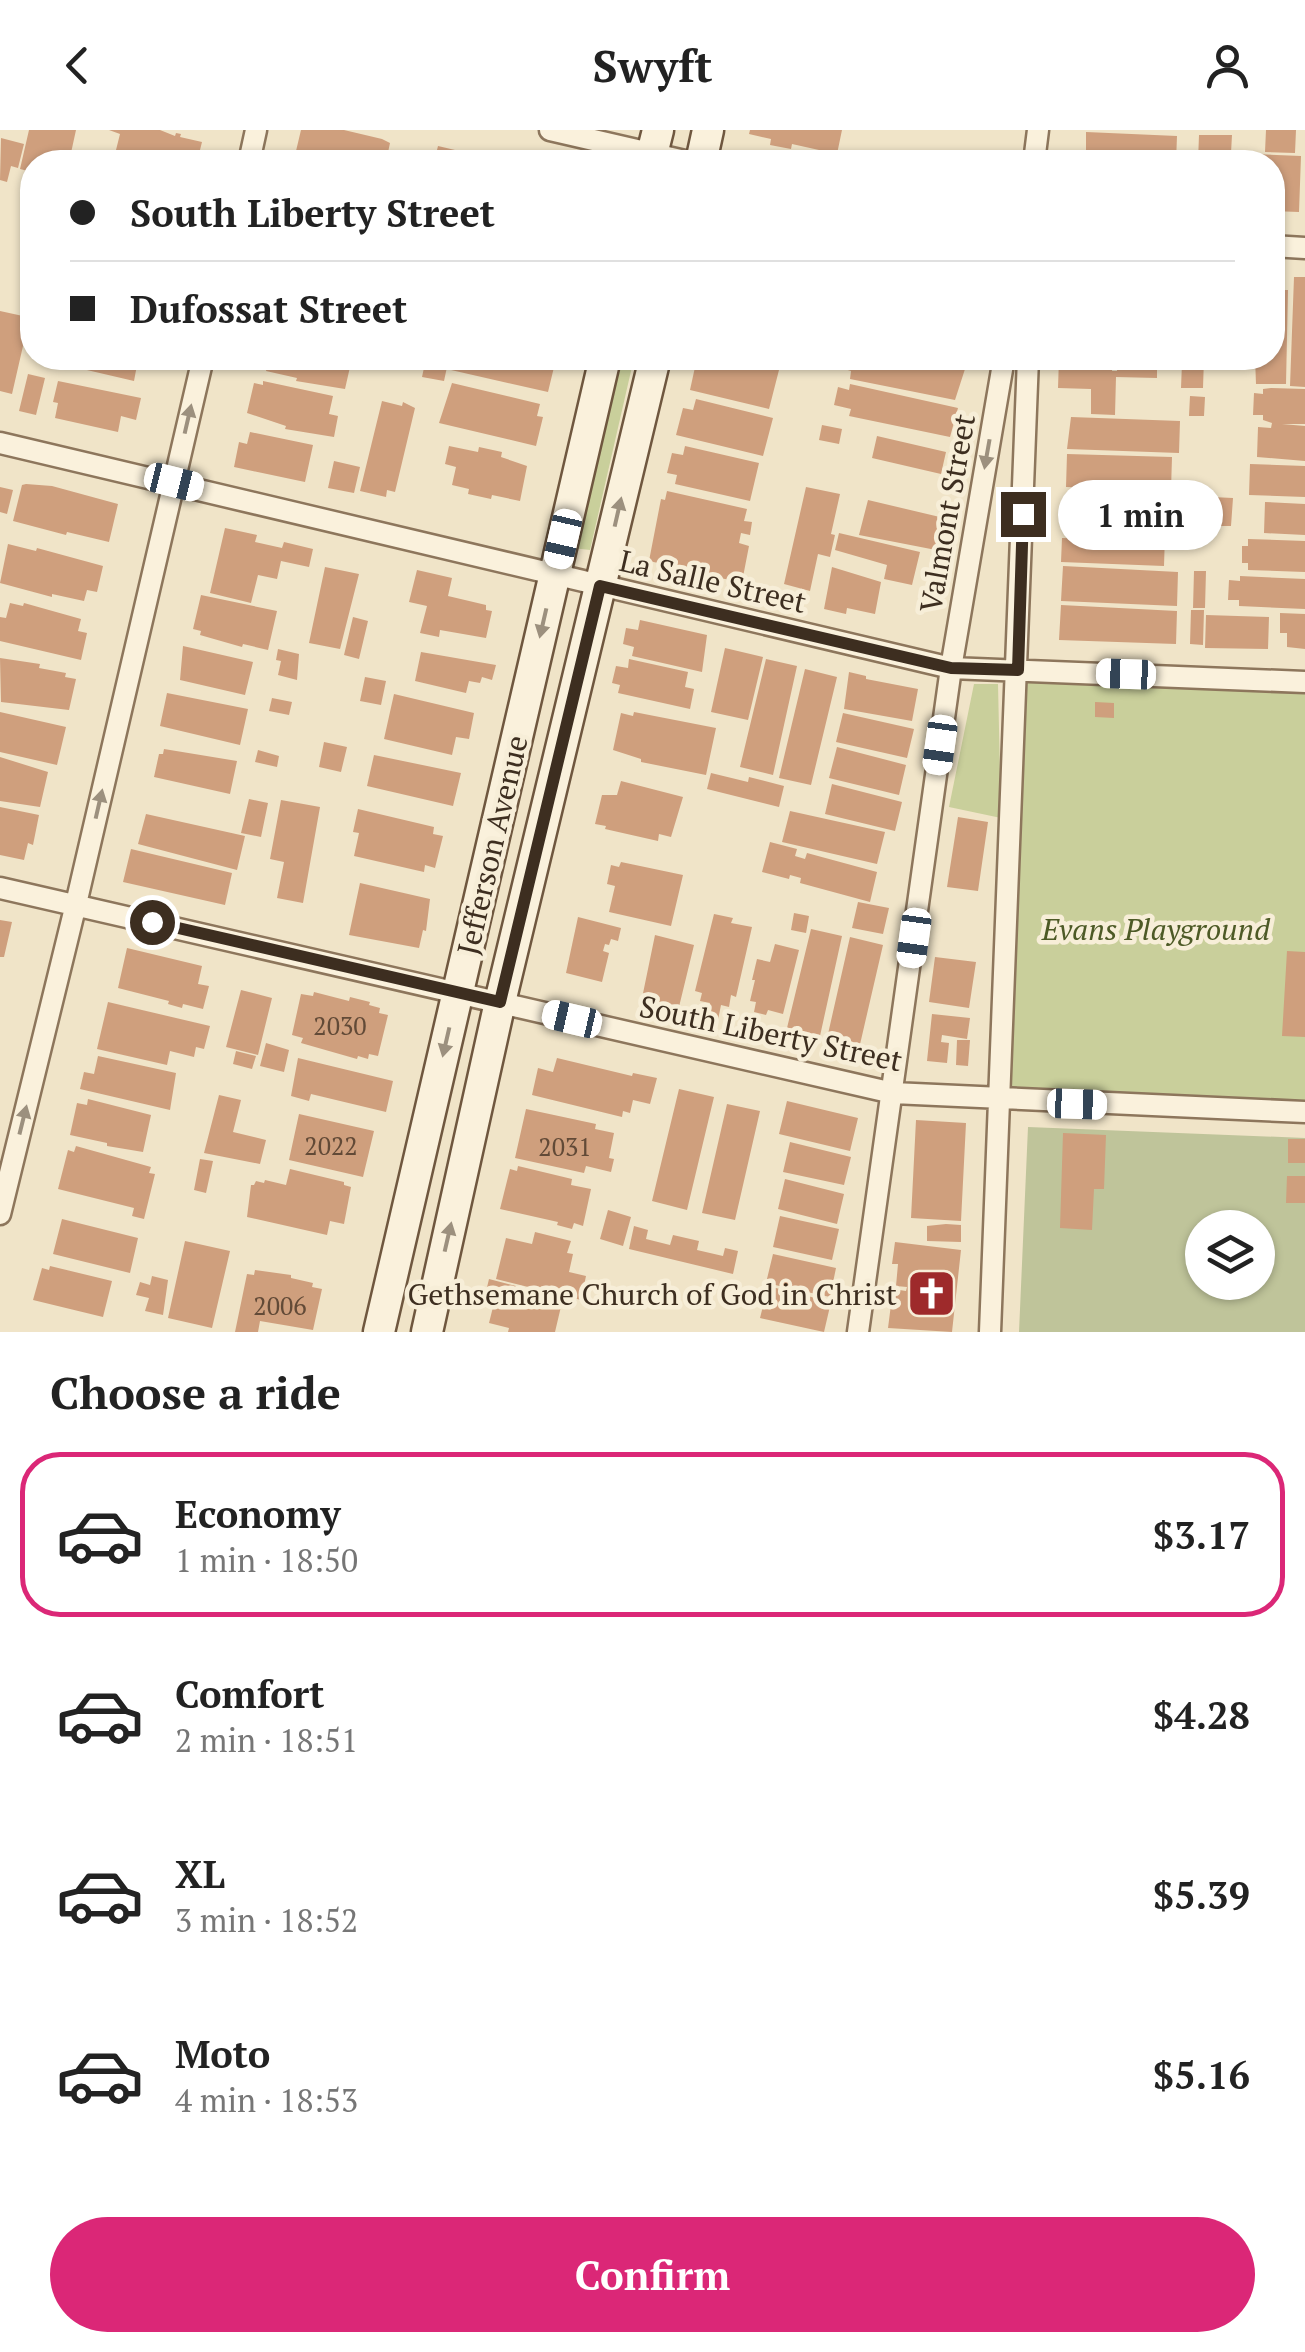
<!DOCTYPE html>
<html lang="en">
<head>
<meta charset="utf-8">
<style>
	body { margin:0; font-family:"PT Serif",serif; background:#f2f2f2; color:#222; height:100vh; display:flex; flex-direction:column; font-size:38px; white-space:nowrap }
	* { box-sizing:border-box; margin:0 }
	p { font-size:32px; color:#767676 }
	.icon { flex:none; width:55px; height:55px; fill:none; stroke:currentColor; stroke-width:2; stroke-linecap:round; stroke-linejoin:round }
	.map { position:relative; height:1202px; overflow:hidden }
	.sheet { display:flex; flex-direction:column; background:#fff; flex:1 }
	.sheet>* { flex:none }
	.guide { position:absolute; left:20px; top:20px; width:1265px; height:220px; border-radius:40px; box-shadow:0 2px 8px #0004; display:grid; align-content:center; height:220px; padding:0 50px; background:#fff }
	.tools { position:absolute; left:1185px; top:1080px; display:grid; gap:20px }
	.tools a { display:grid; place-items:center; width:90px; height:90px; border-radius:50%; background:#fff; box-shadow:0 2px 8px #0004; font-size:50px }
	.end { position:absolute; width:45px; height:45px; margin:-22px; border:12px solid #3d2e20; background:#fff; box-shadow:0 0 0 5px #fff }
	.from { border-radius:50% }
	.bubble { position:absolute; height:70px; border-radius:35px; background:#fff; box-shadow:0 2px 8px #0004; font-size:32px; font-weight:800; line-height:70px; text-align:center }
	.car { position:absolute; width:30px; height:60px; margin:-30px -15px; border-radius:12px; box-shadow:0 0 8px 2px #0007; background:linear-gradient(#fff 24%,#345 0 40%,#fff 0 76%,#345 0 86%,#fff 0) }
	.guide b { display:flex; align-items:center; gap:35px; height:95px; font-size:38px }
	.guide b+b { border-top:2px solid #e0e0e0 }
	.guide i { width:25px; height:25px; background:#222 }
	ul { padding:0; list-style:none }
	li { display:flex; align-items:center; gap:30px; height:165px; margin:0 20px 15px; padding:0 30px; border:5px solid transparent; border-radius:40px }
	li div { flex:1 }
	li b { display:block; font-size:38px }
	li em { font-style:normal; font-weight:800 }
	li.on { border-color:#db2777 }
	li>.icon { width:90px; height:90px; stroke-width:1.5 }
	h2 { padding:0 50px; font-size:45px; line-height:120px }
	.primary-button { display:flex; gap:20px; margin-top:auto; padding:20px 50px }
	.primary-button a { flex:1; height:115px; border-radius:60px; background:#db2777; color:#fff; font-size:40px; font-weight:800; line-height:115px; text-align:center }
	header { display:flex; justify-content:space-between; align-items:center; height:130px; padding:0 50px; background:#fff; font-size:45px; font-weight:800 }
	.map>svg:first-child { display:block }
	.green { fill:#c9cf9b }
	.cemetery { fill:#bfc49a; fill-rule:evenodd }
	.building { fill:#cf9f7d }
	.lines { fill:none; stroke-linecap:round; stroke-linejoin:round }
	.street-casing { stroke:#8d765c; stroke-width:25 }
	.secondary-casing { stroke:#6f573f; stroke-width:35 }
	.street { stroke:#faf1dc; stroke-width:20 }
	.secondary { stroke:#faf1dc; stroke-width:30 }
	.oneway { fill:#9c907e }
	.route { stroke:#3d2e20; stroke-width:12 }
	.labels { text-anchor:middle; dominant-baseline:central; stroke-width:9; stroke-linejoin:round; paint-order:stroke }
	.number-label { font-size:25px; fill:#624a37 }
	.street-label { font-size:30px; fill:#3d2e20; stroke:#f7eed8 }
	.park-label { font-size:30px; font-style:italic; fill:#4d5a26; stroke:#f7eed8 }
	.poi-label { font-size:30px; fill:#3d2e20; stroke:#f7eed8; text-anchor:end }
</style>
</head>
<body>
<header><svg class="icon" aria-label="back" viewBox="0 0 24 24"><path d="M15 5l-7 7 7 7"/></svg>Swyft<svg class="icon" aria-label="person" viewBox="0 0 24 24"><circle cx="12" cy="8" r="4"/><path d="M4 21q1-7 8-7t8 7"/></svg></header>
<div class="map">
<svg width="1305" height="1202" viewBox="0 0 1305 1202">
	<rect width="100%" height="100%" fill="#f0e4c8"/>
	<path class="green" d="M617,228H634L590,420L572,418Z
		M1018,539L1305,552V982L1001,970Z
		M974,554H998L1001,688L949,677Z"/>
	<path class="cemetery" d="M1028,997L1305,1008V1202H1019ZM1202,1098H1258V1152H1202Z"/>
	<path class="building" d="M29,0H76L69,32H32V42L20,39Z
		M109,0H160L175,6L176,3L181,4L180,7L202,12L197,32H132L114,28L120,4Z
		M301,0H344L382,9L390,13L386,32H347L296,21Z
		M750,0H842L837,24L792,14L791,19L770,15L771,9L749,4Z
		M1266,0H1296L1295,23L1265,22Z
		M1086,2L1177,6L1176,32H1086Z
		M1199,5H1232L1231,23L1301,26L1299,82L1272,81V32H1198Z
		M1,8L24,14L18,38L11,36L7,52L0,50Z
		M438,16L472,24L470,32H434Z
		M1294,147H1305V257L1290,256Z
		M1272,160H1288L1286,254H1256L1255,228H1272Z
		M0,181L32,188L28,217L23,216L12,264L0,261Z
		M76,228H150L148,237L137,235L134,251L74,237Z
		M269,228H342L346,230L344,236L350,237L345,259L296,251L297,248L266,241Z
		M454,228H550L549,232L555,233L548,262L451,240Z
		M697,228H728L779,240L769,279L690,260Z
		M843,228H908L965,239L955,270L850,249L851,241L841,238Z
		M1059,228H1113L1112,241H1117L1118,228H1157V248L1116,247L1115,285L1091,284V259L1058,258Z
		M1174,228H1204L1203,258H1181L1182,233H1174Z
		M425,233L447,237L444,251L422,247Z
		M28,244L45,248L36,285L19,281Z
		M58,251L141,268L136,290L121,286L118,302L55,288L58,273L53,272Z
		M263,251L333,266L329,284L338,286L334,307L285,299L286,296L247,283L254,253L263,255Z
		M452,253L540,274L537,286L543,287L536,316L439,293Z
		M850,254L958,278L950,307L849,286L851,279L834,275L838,257L849,260Z
		M1271,258L1305,259V294H1282L1305,296V331L1257,327L1258,297L1271,298L1272,293L1263,290V285H1253L1254,263L1263,264V259Z
		M1190,266L1205,267L1204,286H1189Z
		M696,269L773,288L763,326L676,305L683,278L693,280Z
		M382,271L402,276L403,272L415,278L395,362L387,360L386,367L360,361Z
		M1071,287L1180,291L1179,323L1067,319Z
		M822,295L842,299L839,314L819,310Z
		M250,302L313,315L305,352L234,337L239,312L247,314Z
		M877,306L946,322L941,344L872,328Z
		M449,316L478,322L479,317L502,322L501,327L527,336L520,371L492,365L491,369L468,364L469,359L452,355L456,337L445,334Z
		M685,316L759,333L750,371L675,354L677,345L667,343L672,323L683,325Z
		M1067,324L1172,327L1171,360L1066,357Z
		M334,331L360,337L354,363L328,358Z
		M1250,334L1305,336V367L1249,365Z
		M26,354L52,356L118,374L109,412L67,402L66,405L13,391L22,355Z
		M0,357L13,360L7,384L0,382Z
		M806,357L840,364L831,404L835,405L830,427L818,424L810,461L784,454Z
		M667,361L747,379L744,391L752,392L750,405L741,403L739,413L749,416L742,452L680,441L681,438L649,431L661,369L665,370Z
		M1068,361L1134,362V394H1109V386H1067Z
		M1188,367L1205,368L1204,400L1186,399Z
		M1212,367L1233,368L1231,396H1210Z
		M868,370L944,388L936,420L859,405Z
		M1265,372L1305,374V405L1264,403Z
		M225,398L257,405L255,412L282,418L284,412L313,419L309,437L281,431L277,449L258,445L251,473L210,463Z
		M1091,400L1165,404L1164,436L1061,432L1062,408L1090,409Z
		M839,403L920,422L912,455L884,449L887,435L835,420Z
		M1248,409L1305,411V442L1248,440V433H1242V416H1248Z
		M8,414L36,421L37,418L103,436L97,462L87,460L84,471L52,464V467L0,453Z
		M1063,436L1178,442L1177,476L1061,471Z
		M325,437L359,444L340,519L309,513Z
		M832,437L881,452L875,484L847,478L846,484L824,479Z
		M417,440L452,448L448,466L486,475V480L492,481L486,508L440,500L439,507L420,503L427,476L409,472Z
		M1194,441H1206L1205,478H1193Z
		M1240,446L1305,449V479L1239,476V470H1228L1229,450L1240,451Z
		M201,465L277,481L268,520L243,514L242,517L200,505L201,501L193,499Z
		M10,473L23,476L24,473L81,489L78,501L87,503L81,530L0,511V487L6,488Z
		M1061,475L1177,481L1176,514L1059,510Z
		M1191,480H1204L1203,515L1190,514Z
		M1280,483L1305,484V519L1287,517V503H1280Z
		M1206,485L1269,487L1268,519L1205,518Z
		M353,487L368,491L359,529L344,525Z
		M640,490L707,505L702,542L632,526L634,517L623,514L626,498L638,500Z
		M183,516L253,532L245,565L180,550Z
		M725,518L763,527L748,590L711,582Z
		M278,519L299,524L297,550L278,545L281,531L276,530Z
		M421,522L496,535L492,550L482,547L480,553L469,551L466,563L415,551Z
		M0,528L40,534L39,538L66,543L65,547L76,549L69,580L1,572Z
		M629,529L688,542L685,557L694,559L690,579L618,563L620,555L612,553L616,536L628,538Z
		M766,529L797,536L773,645L740,637Z
		M805,539L837,547L811,655L779,648Z
		M849,542L866,546V549L918,559L912,591L844,579Z
		M365,547L386,551L381,575L360,571Z
		M167,563L248,579L240,615L160,596Z
		M394,564L474,583L469,609L456,607L452,625L384,609Z
		M272,568L292,572L289,585L269,581Z
		M1095,572L1114,573V588L1095,587Z
		M0,582L66,597L57,635L0,622Z
		M634,582L716,598L706,645L641,632V629L613,620L621,583L633,586Z
		M843,583L914,599L907,628L836,612Z
		M324,612L347,617L341,642L319,637Z
		M837,617L906,635L899,665L829,648Z
		M164,619L237,631L230,664L154,647L159,624H163Z
		M258,620L279,626L277,637L255,632Z
		M374,625L461,643L453,676L367,656Z
		M0,627L48,642L40,677L0,671Z
		M711,643L748,652L749,647L784,656L779,677L707,659Z
		M621,651L683,667L671,707L659,704L658,711L605,699L606,696L595,694L602,665H617Z
		M832,654L902,672L895,701L825,684Z
		M249,669L268,673L261,707L241,703Z
		M281,670L320,677L303,773L277,768L284,732L270,729Z
		M0,677L39,685L33,715L28,713L24,730L0,725Z
		M358,679L434,697L433,704L443,706L435,738L425,735L424,742L354,726L359,703L353,702Z
		M790,681L885,702L877,734L782,712Z
		M146,684L245,706L237,740L138,714Z
		M958,687L988,692L978,761L947,757Z
		M770,712L797,719L795,726L805,729L807,723L877,742L870,772L800,753L801,748L790,745L789,749L762,742Z
		M131,719L232,743L225,775L123,752Z
		M621,732L683,745L671,796L609,782L615,756L607,754L611,735L619,737Z
		M360,753L430,769L426,801L423,800L419,818L349,805Z
		M858,772L889,778L883,804L852,798Z
		M794,783L809,786L806,803L791,800Z
		M714,784L733,788L731,793L752,797L736,867L731,865L729,877L721,875L718,890L707,887L710,873L700,871L702,863L695,861Z
		M578,787L621,798L618,811L611,809L609,815L605,814L603,821L609,823L602,852L566,843Z
		M0,790L12,792L4,827H0Z
		M811,799L842,806L820,906L787,898Z
		M655,805L694,815L678,881L641,873Z
		M850,807L883,815L858,923L844,920L847,909L828,904Z
		M775,814L799,820L783,884L768,880L766,885L754,882L756,872L750,871L755,850H752L757,829L770,832Z
		M127,818L202,836L198,854L209,856L203,879L183,874L182,878L168,874L169,871L118,858Z
		M1287,821L1305,822V907L1282,906Z
		M935,827L976,832L969,878L929,872Z
		M241,860L272,868L258,925L226,917Z
		M314,862L349,871L350,867L370,872L369,875L380,878L379,883L388,885L378,926L369,924L368,929L358,926L357,929L301,913L303,908L292,905L301,864L313,866Z
		M108,872L210,896L204,919L196,917L194,927L170,921L167,935L97,919Z
		M932,884L970,888L967,909L942,905L941,912L949,913L947,933L927,931Z
		M957,910H970L968,936L956,935Z
		M266,913L289,920L284,942L260,936Z
		M236,921L256,926L252,939L233,934Z
		M98,926L176,943L170,980L80,959L84,942L94,944Z
		M298,928L393,951L386,982L311,964L309,971L291,966Z
		M557,928L632,946L633,943L657,948L650,974L633,970L630,983L623,981L622,987L532,965L538,938L553,942Z
		M679,959L714,967L687,1080L652,1071Z
		M219,965L241,970L233,1002L266,1010L260,1034L204,1023Z
		M88,969L151,985L143,1022L107,1016V1013L70,1005L77,973L87,975Z
		M787,971L858,988L850,1021L779,1004Z
		M727,974L760,981L735,1090L702,1083Z
		M526,979L596,994L595,999L614,1003L609,1028L614,1029L611,1042L586,1036L584,1043L515,1028Z
		M299,984L374,1001L363,1047L289,1030Z
		M916,990L966,993L961,1091L911,1088Z
		M1063,1003L1106,1005L1104,1059H1094L1092,1100L1060,1098Z
		M1288,1009H1305V1033H1288Z
		M790,1012L851,1027L844,1055L783,1042Z
		M76,1016L151,1037L149,1043L155,1044L144,1089L132,1086L134,1078L58,1059L68,1020L74,1022Z
		M200,1029L213,1031L206,1063L194,1060Z
		M518,1036L572,1049L571,1055L591,1059L583,1096L574,1093L572,1099L557,1095L558,1092L500,1079L510,1039L517,1041Z
		M290,1039L344,1052V1055L351,1057L344,1094L330,1091L327,1105L247,1087L251,1055H254L256,1051L264,1053L265,1050L286,1055Z
		M1287,1046H1305V1073H1286Z
		M785,1049L844,1064L837,1094L778,1079Z
		M608,1080L631,1087L623,1116L600,1109Z
		M780,1086L839,1099L832,1130L773,1117Z
		M62,1089L138,1108L130,1143L53,1124Z
		M946,1094L961,1095V1112L927,1111V1096Z
		M634,1096L648,1100L646,1109L670,1115L673,1105L699,1111L697,1120L723,1126L725,1118L738,1121L733,1144L629,1119Z
		M535,1102L571,1111L567,1123L573,1124L569,1142L586,1146L581,1170L496,1149L506,1108L532,1114Z
		M185,1111L230,1121L212,1198L168,1188Z
		M895,1112L961,1120L952,1202L888,1198L893,1159L906,1161L907,1157L896,1156L898,1134H892Z
		M773,1124L836,1138L830,1167L766,1153Z
		M50,1136L112,1151L103,1187L33,1170L42,1138L49,1140Z
		M255,1140L291,1145V1148L313,1153L312,1157L322,1159L313,1200L260,1191L258,1202H235L247,1144L254,1145Z
		M152,1146L168,1150L163,1185L145,1181L149,1168L136,1165L140,1152L150,1155Z
		M489,1149L563,1168L555,1202H508L509,1198L489,1193L493,1177L483,1174Z
		M768,1156L831,1172L824,1202L760,1188Z"/>
	<g class="lines">
		<defs>
			<path id="street" d="M550,0L689,32
				M249,32L256,0
				M1034,32L1038,0
				M1272,116L1305,118
				M0,313L951,538L1305,552
				M0,758L893,963L1305,982
				M0,1084L76,774L203,228
				M858,1202L951,538L1004,228
				M990,1202L1028,228"/>
			<path id="secondary" d="M650,32L658,0
				M701,32L708,0
				M379,1202L605,228
				M427,1202L500,872L655,228"/>
		</defs>
		<use href="#street" class="street-casing"/>
		<use href="#secondary" class="secondary-casing"/>
		<use href="#street" class="street"/>
		<use href="#secondary" class="secondary"/>
	</g>
	<defs><path id="oneway-solid" d="M-6-.8H1V-3.2L6.5 0L1 3.2V.8H-6Z" transform="scale(2.5)"/></defs>
	<g class="oneway">
		<use href="#oneway-solid" transform="translate(188 289) rotate(-77)"/>
		<use href="#oneway-solid" transform="translate(987 324) rotate(100)"/>
		<use href="#oneway-solid" transform="translate(618 382) rotate(-77)"/>
		<use href="#oneway-solid" transform="translate(543 493) rotate(103)"/>
		<use href="#oneway-solid" transform="translate(99 674) rotate(-77)"/>
		<use href="#oneway-solid" transform="translate(446 912) rotate(103)"/>
		<use href="#oneway-solid" transform="translate(23 990) rotate(-76)"/>
		<use href="#oneway-solid" transform="translate(448 1107) rotate(-77)"/>
	</g>
	<g class="lines">
		<path class="route" d="M152,792L500,872L600,456L951,538L1018,540L1023,384"/>
	</g>
	<defs>
		<symbol id="church-square" viewBox="-11 -11 22 22"><rect x="-9" y="-9" width="18" height="18" rx="4" fill="#9e2a2b" stroke="#f7eed8"/><path d="M-1.2-6h2.4v3.5h3.3v2.4h-3.3V6h-2.4V-.1h-3.3v-2.4h3.3Z" fill="#fff"/></symbol>
	</defs>
	<g fill-rule="evenodd">
		<use href="#church-square" x="904" y="1136" width="55" height="55"/>
	</g>
	<g class="labels">
		<g class="number-label">
			<text x="340" y="895">2030</text>
			<text x="331" y="1015">2022</text>
			<text x="565" y="1016">2031</text>
			<text x="280" y="1175">2006</text>
		</g>
		<g class="street-label">
			<text transform="translate(947 383) rotate(-80)">Valmont Street</text>
			<text transform="translate(713 451) rotate(13)">La Salle Street</text>
			<text transform="translate(492 715) rotate(-77)">Jefferson Avenue</text>
			<text transform="translate(771 903) rotate(12)">South Liberty Street</text>
		</g>
		<g class="park-label">
			<text x="1156" y="799">Evans Playground</text>
		</g>
		<g class="poi-label">
			<text x="897" y="1164">Gethsemane Church of God in Christ</text>
		</g>
	</g>
</svg>
<div class="tools">
<a><svg class="icon" aria-label="layers" viewBox="0 0 24 24"><path d="M12 4l9 5-9 5-9-5zM3 14l9 5 9-5"/></svg></a>
</div>
<i class="end from" style="left:152px;top:792px"></i>
<i class="end" style="left:1023px;top:384px"></i>
<div class="bubble" style="left:1058px;top:350px;width:165px">1 min</div>
<i class="car" style="left:174px;top:352px;rotate:104deg"></i>
<i class="car" style="left:563px;top:409px;rotate:193deg"></i>
<i class="car" style="left:1126px;top:544px;rotate:272deg"></i>
<i class="car" style="left:940px;top:615px;rotate:188deg"></i>
<i class="car" style="left:914px;top:808px;rotate:188deg"></i>
<i class="car" style="left:572px;top:889px;rotate:283deg"></i>
<i class="car" style="left:1077px;top:974px;rotate:92deg"></i>
<div class="guide">
<b><i class="from"></i>South Liberty Street</b>
<b><i></i>Dufossat Street</b>
</div>
</div>
<section class="sheet">
<h2>Choose a ride</h2>
<ul>
<li class="on"><svg class="icon" aria-label="car" viewBox="0 0 24 24"><path d="M5 17H2v-5l4-1 3-4h7l3 4 3 1v5h-3M9 17h6M6 11h13"/><circle cx="7" cy="17" r="2"/><circle cx="17" cy="17" r="2"/></svg><div><b>Economy</b><p>1 min · 18:50</p></div><em>$3.17</em></li>
<li><svg class="icon" aria-label="car" viewBox="0 0 24 24"><path d="M5 17H2v-5l4-1 3-4h7l3 4 3 1v5h-3M9 17h6M6 11h13"/><circle cx="7" cy="17" r="2"/><circle cx="17" cy="17" r="2"/></svg><div><b>Comfort</b><p>2 min · 18:51</p></div><em>$4.28</em></li>
<li><svg class="icon" aria-label="car" viewBox="0 0 24 24"><path d="M5 17H2v-5l4-1 3-4h7l3 4 3 1v5h-3M9 17h6M6 11h13"/><circle cx="7" cy="17" r="2"/><circle cx="17" cy="17" r="2"/></svg><div><b>XL</b><p>3 min · 18:52</p></div><em>$5.39</em></li>
<li><svg class="icon" aria-label="car" viewBox="0 0 24 24"><path d="M5 17H2v-5l4-1 3-4h7l3 4 3 1v5h-3M9 17h6M6 11h13"/><circle cx="7" cy="17" r="2"/><circle cx="17" cy="17" r="2"/></svg><div><b>Moto</b><p>4 min · 18:53</p></div><em>$5.16</em></li>
</ul>
<div class="primary-button"><a>Confirm</a></div>
</section>
</body>
</html>
